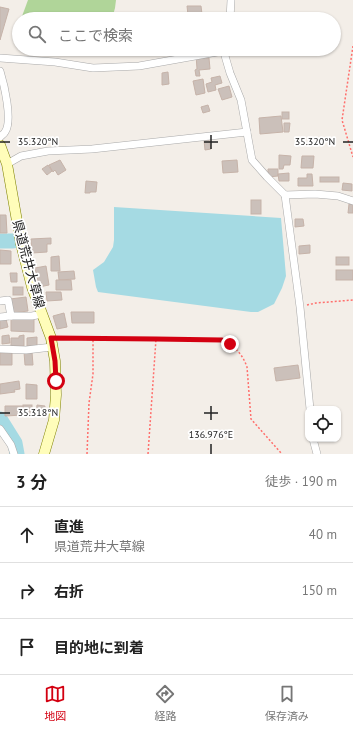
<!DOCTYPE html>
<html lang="ja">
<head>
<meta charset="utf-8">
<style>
  :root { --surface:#fff; --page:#f6f6f6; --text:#222; --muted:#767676; --line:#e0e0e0; --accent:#d30011 }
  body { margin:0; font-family:"PT Sans","Noto Sans JP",sans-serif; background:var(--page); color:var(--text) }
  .controls { position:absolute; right:12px; bottom:12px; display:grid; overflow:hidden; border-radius:8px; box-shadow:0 1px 3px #0004 }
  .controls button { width:36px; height:36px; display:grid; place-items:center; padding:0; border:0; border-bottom:1px solid var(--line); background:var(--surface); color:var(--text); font:20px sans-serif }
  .stop { position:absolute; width:12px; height:12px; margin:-9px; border:3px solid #d30011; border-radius:50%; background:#fff }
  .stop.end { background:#d30011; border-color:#fff; box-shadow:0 1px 4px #0008 }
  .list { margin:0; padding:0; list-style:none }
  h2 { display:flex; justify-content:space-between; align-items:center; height:52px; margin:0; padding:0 16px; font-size:17px }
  h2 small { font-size:13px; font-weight:400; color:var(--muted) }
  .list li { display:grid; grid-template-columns:26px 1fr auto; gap:12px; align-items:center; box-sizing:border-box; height:56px; padding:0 16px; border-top:1px solid var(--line) }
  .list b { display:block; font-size:15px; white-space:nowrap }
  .list p { margin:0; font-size:13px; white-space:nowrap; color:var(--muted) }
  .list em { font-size:13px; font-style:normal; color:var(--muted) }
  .icon { flex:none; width:22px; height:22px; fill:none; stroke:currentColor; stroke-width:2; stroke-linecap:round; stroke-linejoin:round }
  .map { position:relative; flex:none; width:353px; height:454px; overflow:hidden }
  .search { position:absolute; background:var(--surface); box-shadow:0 1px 3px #0004; left:12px; right:12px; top:12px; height:44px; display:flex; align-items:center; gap:10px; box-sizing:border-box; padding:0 14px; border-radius:22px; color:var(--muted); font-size:15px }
  .sheet { height:220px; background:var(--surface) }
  nav { display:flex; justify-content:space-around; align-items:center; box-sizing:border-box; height:56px; border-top:1px solid var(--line); background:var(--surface); font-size:11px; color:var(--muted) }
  nav a { display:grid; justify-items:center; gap:2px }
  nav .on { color:var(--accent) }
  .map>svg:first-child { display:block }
  .forest { fill:#b0d599 }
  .water { fill:#a5dae3 }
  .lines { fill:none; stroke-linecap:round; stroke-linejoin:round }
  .river { stroke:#a5dae3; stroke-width:15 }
  .building { fill:#cbc0ba; stroke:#c6b3a9 }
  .street-casing { stroke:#a9a9a9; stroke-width:8 }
  .secondary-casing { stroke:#7e8100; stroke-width:11 }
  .path { stroke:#ff6f6c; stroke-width:1.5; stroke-dasharray:2 2; stroke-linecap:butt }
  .street { stroke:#fff; stroke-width:7 }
  .secondary { stroke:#fffdba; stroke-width:10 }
  .route { stroke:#d30011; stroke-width:5 }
  .ticks { fill:none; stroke:#222; stroke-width:1.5 }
  .labels { text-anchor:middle; stroke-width:3.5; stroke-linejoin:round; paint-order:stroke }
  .street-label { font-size:13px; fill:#222; stroke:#fff }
  .ticks-label { font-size:10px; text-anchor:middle; fill:#222; stroke:#fff; stroke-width:3.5; stroke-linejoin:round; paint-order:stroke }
</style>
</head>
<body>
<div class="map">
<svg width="353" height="454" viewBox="0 0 353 454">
  <rect width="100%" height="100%" fill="#f3eee8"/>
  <path class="forest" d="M28,0h88l-1,8 -3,11h-91z"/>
  <path class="water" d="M114,207l167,11 5,58 -4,12 -8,16 -16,8h-7l-153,-20 -2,-5 -3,-17 11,-8 9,-15 1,-7z"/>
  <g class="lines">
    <g class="river">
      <path d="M0,241h13"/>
      <path d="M0,419l15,24 2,11"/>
    </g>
  </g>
  <g class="building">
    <path d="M187,6h14l1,8 -14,1z"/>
    <path d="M0,7l9,2 -9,31z"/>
    <path d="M205,54l1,4h3l1,11 -11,1 1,6h-4l-1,-6 2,-1 -1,-14z"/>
    <path d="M168,72l1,12 -7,1v-12z"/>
    <path d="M220,76l2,7 -7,2 1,5 -8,2 -2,-8 6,-2 -1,-4z"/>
    <path d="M203,79l2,14 -9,2 -3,-14z"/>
    <path d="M229,86l3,11 -10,3 -4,-11z"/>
    <path d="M208,105l2,6 -7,2 -2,-6z"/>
    <rect x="282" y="112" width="7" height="7"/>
    <path d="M281,116l2,16 -23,2 -1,-16z"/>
    <path d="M284,123h6l-1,9h-5z"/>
    <path d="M204,140h5l2,9 -6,1z"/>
    <path d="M279,155l12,1 -1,9h-6l-1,4h-4z"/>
    <path d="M302,156h12l-1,12h-12z"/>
    <path d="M60,160l6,10 -8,5 -3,-5 -2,2 -4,-7z"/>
    <path d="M237,160l1,12 -15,1 -1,-12z"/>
    <path d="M48,165l4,6 -5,4 -5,-6z"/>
    <path d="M268,169h10v7l-10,1z"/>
    <path d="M289,173v8h-10l-1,-7z"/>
    <path d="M307,174h5l1,12h-15v-8h9z"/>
    <rect x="320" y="177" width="19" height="5"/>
    <path d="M86,181l11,1 -1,10h-6v1h-5z"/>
    <path d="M343,183l9,1v7l-10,-1z"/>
    <rect x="251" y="200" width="10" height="14"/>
    <path d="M349,204h4v9h-5z"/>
    <path d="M0,215h6l1,18h-7z"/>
    <path d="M295,219h8l1,7 -9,1z"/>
    <path d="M51,238v6h-4v8l-15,1 -1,-14z"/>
    <path d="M310,245v8l-11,1v-8z"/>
    <path d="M0,250l11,1v13h-11z"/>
    <path d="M59,256l1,15h-9v-14z"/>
    <rect x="336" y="257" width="13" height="8"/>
    <path d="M46,266l3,19 -10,2 -4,-19z"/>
    <rect x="336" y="270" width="17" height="10"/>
    <path d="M74,271l1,8 -16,1 -1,-8z"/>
    <path d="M10,273h7v9h-6z"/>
    <path d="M56,280h15l1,10h-16z"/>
    <rect x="13" y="287" width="10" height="8"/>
    <path d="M46,292h15l1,8 -15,1z"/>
    <path d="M26,297l2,14 -16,2 -2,-14z"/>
    <path d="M71,312h23v11h-22z"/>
    <path d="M64,313l3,14 -10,2 -4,-13z"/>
    <path d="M6,319l2,8 -8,2v-9z"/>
    <path d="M11,319h23v13l-23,-1z"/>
    <path d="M9,335l1,8 -8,1v-8z"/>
    <path d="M24,335v11h-13v-8h8v-2z"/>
    <path d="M37,337v9h-10v-8z"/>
    <path d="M12,352v13h-12v-12z"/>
    <path d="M24,352h8l1,13h-8z"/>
    <path d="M298,365l2,13 -24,3 -2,-13z"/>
    <path d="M19,381l1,8 -6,1 1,2 -15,2v-10z"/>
    <path d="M26,384l11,1v14h-11z"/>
    <rect x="23" y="405" width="9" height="9"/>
    <path d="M37,405l8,1 -1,8h-8z"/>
    <path d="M5,406h18v9l-18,1z"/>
  </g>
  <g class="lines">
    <g class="street-casing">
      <g id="street">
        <path d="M230,19l1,-19"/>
        <path d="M223,49l7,24 11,27 11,60 15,17 18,18 15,112 10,102"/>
        <path d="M0,58l55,4 38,6 46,-2 84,-15"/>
        <path d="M0,71c4,13 13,50 5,61 -1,2 -3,3 -5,5"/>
        <path d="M7,164l14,-8 27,-5 44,-2 155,-17"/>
        <path d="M285,195l30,-1 23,2 15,5"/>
        <path d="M0,301l8,-1 3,16"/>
        <path d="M0,317l10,-1h22l10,-2"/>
        <path d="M0,349l26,1 26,-3"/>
        <path d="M0,429l11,16 3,9"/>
        <path d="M313,439l4,15"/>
      </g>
    </g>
    <g class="secondary-casing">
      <path id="secondary" d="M0,145l7,19 14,80 11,43 19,51 4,23 1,34 -2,25 -10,34"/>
    </g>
    <g class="path">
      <path d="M353,46l-11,74 11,37"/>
      <path d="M307,305l9,-2 37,-3"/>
      <path d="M59,338l163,2c12,5 21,15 25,27l4,52 31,35"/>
      <path d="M87,454l2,-51 4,-29v-36"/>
      <path d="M148,454l8,-115"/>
    </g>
    <use href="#street" class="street"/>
    <use href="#secondary" class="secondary"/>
  </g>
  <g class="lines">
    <path class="route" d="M56,381l-1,-20 -4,-23 105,1 66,1 8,4"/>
  </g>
  <path class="ticks" d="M211,135v14M0,142h10M204,142h14M343,142h10M211,406v14M0,413h10M204,413h14M211,444v10"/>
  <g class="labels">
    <g class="street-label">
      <text transform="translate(29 264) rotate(75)" y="5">県道荒井大草線</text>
    </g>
  </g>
  <g class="ticks-label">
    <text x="38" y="145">35.320°N</text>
    <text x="315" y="145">35.320°N</text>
    <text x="38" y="416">35.318°N</text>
    <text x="211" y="438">136.976°E</text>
  </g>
</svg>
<div class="controls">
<button><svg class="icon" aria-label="locate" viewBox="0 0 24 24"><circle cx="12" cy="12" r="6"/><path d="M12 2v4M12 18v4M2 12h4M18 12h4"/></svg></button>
</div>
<div class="stop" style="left:56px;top:381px"></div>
<div class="stop end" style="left:230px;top:344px"></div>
<div class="search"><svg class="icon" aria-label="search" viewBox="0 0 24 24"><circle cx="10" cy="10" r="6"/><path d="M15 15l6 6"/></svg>ここで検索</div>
</div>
<section class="sheet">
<h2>3 分<small>徒歩 · 190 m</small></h2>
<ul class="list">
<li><svg class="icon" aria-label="ahead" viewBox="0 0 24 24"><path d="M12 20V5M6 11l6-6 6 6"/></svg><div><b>直進</b><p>県道荒井大草線</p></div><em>40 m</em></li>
<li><svg class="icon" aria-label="right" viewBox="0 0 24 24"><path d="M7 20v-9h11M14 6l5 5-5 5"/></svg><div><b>右折</b></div><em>150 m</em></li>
<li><svg class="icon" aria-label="arrive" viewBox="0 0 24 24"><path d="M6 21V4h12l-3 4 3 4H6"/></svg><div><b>目的地に到着</b></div></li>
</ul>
</section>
<nav>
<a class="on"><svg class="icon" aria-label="map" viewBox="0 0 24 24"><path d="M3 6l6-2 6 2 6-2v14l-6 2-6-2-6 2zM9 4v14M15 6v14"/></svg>地図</a>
<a><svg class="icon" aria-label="directions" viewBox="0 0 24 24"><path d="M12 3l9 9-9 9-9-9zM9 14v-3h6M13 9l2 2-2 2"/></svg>経路</a>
<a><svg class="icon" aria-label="saved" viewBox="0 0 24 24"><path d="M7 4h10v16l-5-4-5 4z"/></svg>保存済み</a>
</nav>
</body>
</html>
